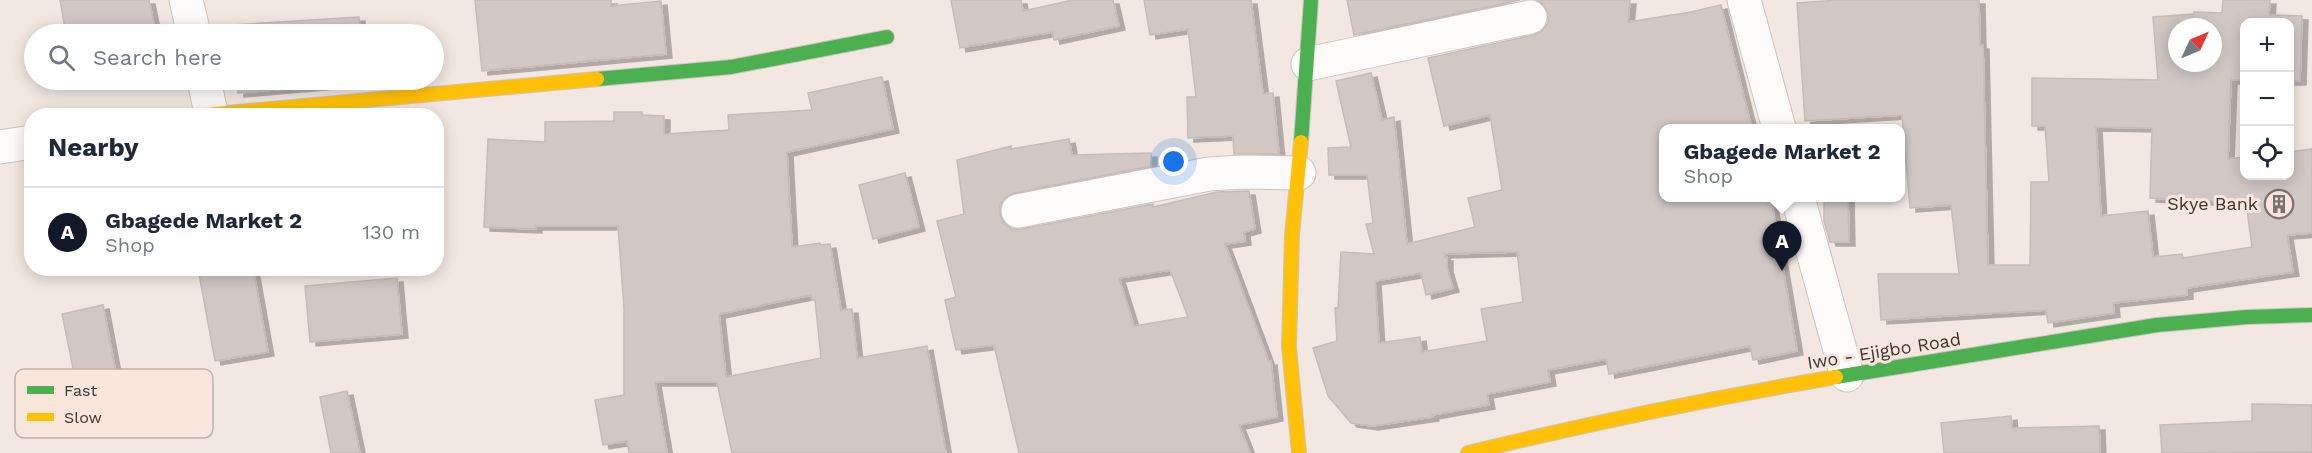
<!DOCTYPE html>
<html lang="en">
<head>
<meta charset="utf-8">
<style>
  :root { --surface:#fff; --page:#f6f6f7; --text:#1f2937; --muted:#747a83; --line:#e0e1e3; --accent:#111827 }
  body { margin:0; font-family:"Work Sans",sans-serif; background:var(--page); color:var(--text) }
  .controls { position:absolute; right:18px; top:18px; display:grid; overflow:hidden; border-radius:12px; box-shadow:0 3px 15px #0003 }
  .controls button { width:54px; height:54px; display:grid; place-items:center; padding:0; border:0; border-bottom:2px solid var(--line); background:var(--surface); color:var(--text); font:30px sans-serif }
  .compass { position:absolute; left:2168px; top:18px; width:54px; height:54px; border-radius:50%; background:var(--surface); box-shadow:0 3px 15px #0003; rotate:46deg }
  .you { position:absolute; left:1174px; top:162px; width:21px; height:21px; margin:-15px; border:4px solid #fff; border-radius:50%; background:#1a73e8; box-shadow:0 0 0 9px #1a73e833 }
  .badge { display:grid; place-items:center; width:39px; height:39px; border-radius:50%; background:var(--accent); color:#fff; font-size:20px; font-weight:700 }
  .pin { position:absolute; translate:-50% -50px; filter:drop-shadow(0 2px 3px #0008) }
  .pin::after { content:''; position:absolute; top:32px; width:21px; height:18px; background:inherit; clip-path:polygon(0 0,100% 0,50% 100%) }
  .popup { position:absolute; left:1659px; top:124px; width:246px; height:78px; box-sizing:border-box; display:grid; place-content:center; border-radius:12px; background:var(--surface); filter:drop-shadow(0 2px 4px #0005); font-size:20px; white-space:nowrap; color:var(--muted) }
  .popup b { font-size:22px; color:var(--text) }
  .popup::after { content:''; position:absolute; left:50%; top:100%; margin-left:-12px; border:12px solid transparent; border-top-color:var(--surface) }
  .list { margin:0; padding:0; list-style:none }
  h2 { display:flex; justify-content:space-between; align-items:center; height:78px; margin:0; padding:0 24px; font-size:26px }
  h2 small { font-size:20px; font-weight:400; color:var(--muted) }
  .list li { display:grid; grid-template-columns:39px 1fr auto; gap:18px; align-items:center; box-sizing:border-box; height:90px; padding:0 24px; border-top:2px solid var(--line) }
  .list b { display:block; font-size:22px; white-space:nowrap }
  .list p { margin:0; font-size:20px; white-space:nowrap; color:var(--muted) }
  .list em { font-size:20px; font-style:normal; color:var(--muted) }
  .icon { flex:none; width:33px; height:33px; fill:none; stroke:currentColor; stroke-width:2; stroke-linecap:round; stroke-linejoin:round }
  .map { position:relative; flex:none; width:2312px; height:453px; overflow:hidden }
  .search { position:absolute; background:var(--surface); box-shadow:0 3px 15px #0003; left:24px; top:24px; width:420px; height:66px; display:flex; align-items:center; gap:15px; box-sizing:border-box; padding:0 21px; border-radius:33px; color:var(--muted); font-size:22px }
  .panel { position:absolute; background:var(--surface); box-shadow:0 3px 15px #0003; left:24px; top:108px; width:420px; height:168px; border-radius:24px }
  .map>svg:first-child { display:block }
  .building { fill:#d1c8c4; stroke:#c5bcb8; stroke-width:1.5; fill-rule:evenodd; filter:url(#shadow) }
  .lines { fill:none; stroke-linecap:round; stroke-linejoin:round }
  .street-casing { stroke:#ccc4bf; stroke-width:35 }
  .fast-casing { stroke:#ccc4bf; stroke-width:16 }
  .slow-casing { stroke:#ccc4bf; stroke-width:16 }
  .street { stroke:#fdfbfa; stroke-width:33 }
  .fast { stroke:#4caf50; stroke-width:14 }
  .slow { stroke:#ffc107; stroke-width:14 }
  .labels { text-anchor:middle; stroke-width:6; stroke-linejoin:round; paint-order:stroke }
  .poi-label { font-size:18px; fill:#3d3532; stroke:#f8e5db; text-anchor:end }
  .street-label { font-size:18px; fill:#3d3532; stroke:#f8e5db }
  .key { fill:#f8e5db; stroke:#c0b0a8; stroke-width:1.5 }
  .key-label { font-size:16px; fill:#3d3532 }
</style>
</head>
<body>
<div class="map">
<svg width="2312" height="453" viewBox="0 0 2312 453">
  <defs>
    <filter id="shadow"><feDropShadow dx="6" dy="4" stdDeviation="0" flood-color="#0004"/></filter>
  </defs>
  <rect width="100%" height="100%" fill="#f2e7e1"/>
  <g class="building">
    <path d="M60,0h89l7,34h-90z"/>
    <path d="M475,0h136v6l50,-5 5,53 -184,17z"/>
    <path d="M951,0h70l2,11 50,-11h40l6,26 -65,14 -2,-8 -92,16z"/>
    <path d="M1144,0h107l12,94 10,-1 6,61h-45l-1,-18 -45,2 -1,-41h9l-8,-68 -38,6z"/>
    <path d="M1347,0h173l-166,35z"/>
    <path d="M1537,0h93l-2,22 63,-10 30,-7 31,124h-88v69h107l26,153 -44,9 -3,-14 -141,28 -3,-15 -58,11 2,12 -63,12 2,11 -57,10 1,2 -61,9 -21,-3 -23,-27 -15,-48 24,-7 -2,-33h3l3,-56 33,2 -8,-30 7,-1 -6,-48h-38l-1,-27 23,-1 -15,-66 35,-8 11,47 12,-3 13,127 68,-17 -7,-29 34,-8 -12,-75 -46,11 -16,-68 106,-23 8,-4 6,-8v-9l-4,-9zM1517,252l6,50 -42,7 6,32 -65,11 -2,-15 -41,6 -4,-62 46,-8 5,22 27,-7 -6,-20v-11h-2l-1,-3z"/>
    <path d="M1839,0h140l1,45h3l5,220h42l1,-83h18l-4,-56h-13v-48l126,2 -5,-63 41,-3v-2l28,1 1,-13h47l-1,15 33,1 -2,65h-11v-59h-45v58h-13l-3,79 16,-2v19h45v-24l23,-3v84l-25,2 6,37 -106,16v7l-74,8 1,10 -66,10 -2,-13 -165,10 -3,-46h81l-8,-69 -41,3 -8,-93 -97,6 -8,-118zM2177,27h36v36h-36zM2096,127l56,1 -2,70 96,5 6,44 -69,11 -1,-4 -29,3 -5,-46 -47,5z"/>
    <path d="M359,17l1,17h-126l-1,-9z"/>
    <path d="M882,77l11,52 -106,23 5,95 28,-4 1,2 9,-1 11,66 11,-1 5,49 70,-12 19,107h-214l-15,-71h-62l12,71h-38l-2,-12 -24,4 -8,-45 29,-5v-87l-6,-82h-82v3l-52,-2 4,-88 57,3v-20l69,-1v-9h28v3l22,1v18l65,-4 -1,-15 84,-5 -4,-17zM811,295l1,5h3l6,58 -95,19 -7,-63z"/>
    <path d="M237,80h126v2l-125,11z"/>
    <path d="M1069,139l3,16 79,-2v13l-137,27 -9,4 -5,8v10l4,9 8,5h10l131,-25v3l64,-15 32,-1 6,38 -11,3 1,9 -20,3 44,118 2,-1 6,56 -38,8 11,28h-231l-25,-108 -38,5 -11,-50 11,-3 -19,-76 27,-7 -7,-54 54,-14v3zM1170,270l18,47 -54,9 -15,-48z"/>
    <path d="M905,173l14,54 -46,12 -14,-54z"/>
    <path d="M1824,198h24l1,44h-19l-6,-21z"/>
    <path d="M230,268h23l15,84 -53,9 -16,-87z"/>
    <path d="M397,278l5,56 -92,8 -5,-56z"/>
    <path d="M103,305l19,100 -40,7 -20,-98z"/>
    <path d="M347,391l13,62h-29l-11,-56z"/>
    <path d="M2252,404l60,1v47l-150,1 -2,-28 92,-4z"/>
    <path d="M2011,416l1,12 87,-2 1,27h-156l-3,-30z"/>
  </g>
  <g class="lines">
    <g class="street-casing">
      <g id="street">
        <path d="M186,0l8,34"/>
        <path d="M1744,0l35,128"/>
        <path d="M1308,64l222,-47"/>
        <path d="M204,80l7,33"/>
        <path d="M0,147l32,-5"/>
        <path d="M1798,198l49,177"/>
        <path d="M1018,211l191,-37 33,-2 57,1"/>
      </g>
    </g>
    <g class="fast-casing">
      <g id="fast">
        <path d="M597,79l134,-12 156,-30"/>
        <path d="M1301,142l10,-142"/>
        <path d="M1836,377l321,-52 90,-8 65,-2"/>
      </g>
    </g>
    <g class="slow-casing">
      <g id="slow">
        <path d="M195,116l402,-37"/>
        <path d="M1299,453l-10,-106 3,-112 9,-93"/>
        <path d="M1468,453c122,-30 244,-55 368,-76"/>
      </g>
    </g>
    <use href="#street" class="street"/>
    <use href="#fast" class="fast"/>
    <use href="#slow" class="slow"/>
  </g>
  <defs>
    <g id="building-ring" transform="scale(1.5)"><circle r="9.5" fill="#f8e5db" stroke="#7c736f" stroke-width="1.5"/><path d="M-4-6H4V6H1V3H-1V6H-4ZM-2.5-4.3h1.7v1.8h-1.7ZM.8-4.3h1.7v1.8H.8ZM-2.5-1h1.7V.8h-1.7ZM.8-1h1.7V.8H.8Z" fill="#7c736f"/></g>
  </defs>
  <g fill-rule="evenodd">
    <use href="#building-ring" x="2279" y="204"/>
  </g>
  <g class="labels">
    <g class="poi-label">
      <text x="2258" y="210">Skye Bank</text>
    </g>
    <g class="street-label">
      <text transform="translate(1884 351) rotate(-9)" y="6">Iwo - Ejigbo Road</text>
    </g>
  </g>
  <rect x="15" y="369" width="198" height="69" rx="9" class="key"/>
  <rect x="27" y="386" width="27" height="8" fill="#4caf50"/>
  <rect x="27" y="413" width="27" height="8" fill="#ffc107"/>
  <g class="key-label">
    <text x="64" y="396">Fast</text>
    <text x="64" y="423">Slow</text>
  </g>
</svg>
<div class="controls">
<button>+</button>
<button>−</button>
<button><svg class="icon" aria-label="locate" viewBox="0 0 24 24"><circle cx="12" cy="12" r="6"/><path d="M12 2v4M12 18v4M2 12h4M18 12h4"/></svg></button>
</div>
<svg class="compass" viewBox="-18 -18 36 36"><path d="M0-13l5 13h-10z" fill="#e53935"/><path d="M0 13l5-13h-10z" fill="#747a83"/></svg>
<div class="you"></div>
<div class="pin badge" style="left:1782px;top:271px">A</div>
<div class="popup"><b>Gbagede Market 2</b>Shop</div>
<div class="search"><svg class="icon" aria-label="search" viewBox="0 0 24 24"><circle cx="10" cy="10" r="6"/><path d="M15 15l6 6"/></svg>Search here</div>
<section class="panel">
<h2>Nearby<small></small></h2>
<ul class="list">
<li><span class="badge">A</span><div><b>Gbagede Market 2</b><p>Shop</p></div><em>130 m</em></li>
</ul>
</section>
</div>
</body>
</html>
